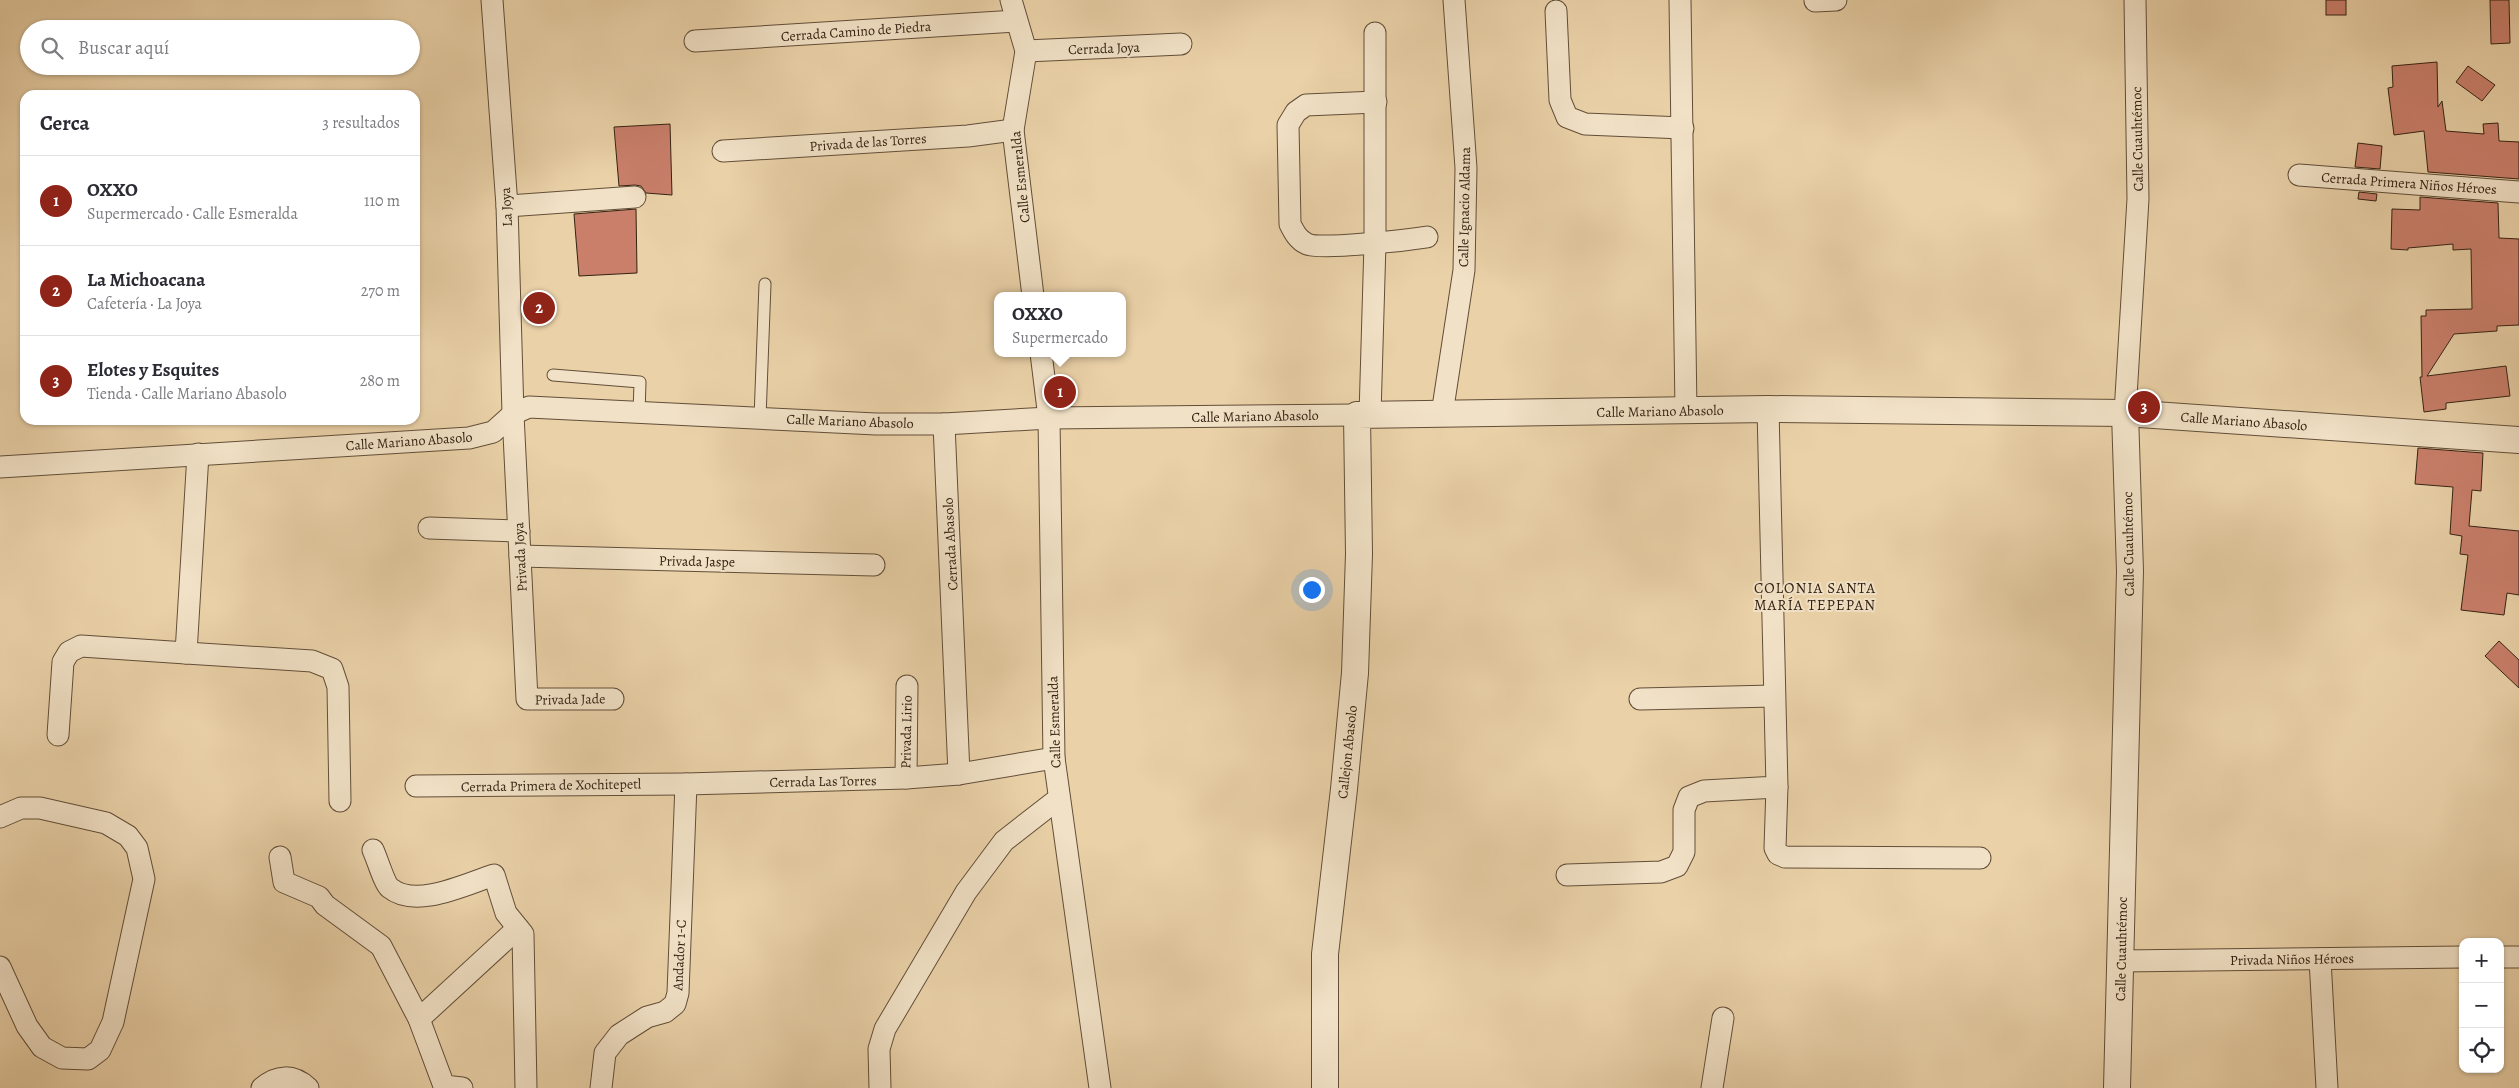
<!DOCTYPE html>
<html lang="es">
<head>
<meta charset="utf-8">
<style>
  :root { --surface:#fff; --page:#f7f7f7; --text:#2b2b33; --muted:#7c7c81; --line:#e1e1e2; --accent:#8f2418 }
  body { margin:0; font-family:Alegreya,serif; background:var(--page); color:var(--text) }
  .controls { position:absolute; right:15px; bottom:15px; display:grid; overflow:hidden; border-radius:10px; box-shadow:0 1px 4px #0004 }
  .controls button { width:45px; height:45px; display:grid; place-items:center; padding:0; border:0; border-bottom:1px solid var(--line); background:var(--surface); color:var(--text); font:25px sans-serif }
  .you { position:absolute; left:1311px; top:589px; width:18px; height:18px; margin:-12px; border:4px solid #fff; border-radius:50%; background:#1a73e8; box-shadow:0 0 0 8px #1a73e833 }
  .badge { display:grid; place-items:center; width:32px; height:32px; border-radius:50%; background:var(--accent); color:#fff; font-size:16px; font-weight:700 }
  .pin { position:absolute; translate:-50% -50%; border:2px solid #fff; box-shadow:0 1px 5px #0006 }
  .popup { position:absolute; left:994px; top:292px; width:132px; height:65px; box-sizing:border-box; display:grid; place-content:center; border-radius:10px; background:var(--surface); filter:drop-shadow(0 1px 4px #0005); font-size:16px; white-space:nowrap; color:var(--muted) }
  .popup b { font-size:19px; color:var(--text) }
  .popup::after { content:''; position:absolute; left:50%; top:100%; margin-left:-10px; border:10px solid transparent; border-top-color:var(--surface) }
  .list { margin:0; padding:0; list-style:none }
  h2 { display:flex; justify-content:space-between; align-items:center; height:65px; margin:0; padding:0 20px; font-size:21px }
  h2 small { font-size:16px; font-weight:400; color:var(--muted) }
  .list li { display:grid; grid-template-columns:32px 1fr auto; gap:15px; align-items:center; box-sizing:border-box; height:90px; padding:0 20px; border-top:1px solid var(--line) }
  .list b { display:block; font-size:19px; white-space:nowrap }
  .list p { margin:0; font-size:16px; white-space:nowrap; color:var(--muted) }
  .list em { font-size:16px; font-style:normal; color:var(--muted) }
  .icon { flex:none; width:28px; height:28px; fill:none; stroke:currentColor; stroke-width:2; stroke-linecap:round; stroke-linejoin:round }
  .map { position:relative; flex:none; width:2519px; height:1088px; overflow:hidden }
  .search { position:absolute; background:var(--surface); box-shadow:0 1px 4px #0004; left:20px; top:20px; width:400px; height:55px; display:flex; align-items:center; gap:12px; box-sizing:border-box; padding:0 18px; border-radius:28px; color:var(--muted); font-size:19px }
  .panel { position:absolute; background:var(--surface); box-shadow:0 1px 4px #0004; left:20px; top:90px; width:400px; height:335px; border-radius:15px }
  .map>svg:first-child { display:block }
  .building { fill:#ca7f6b; stroke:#342212 }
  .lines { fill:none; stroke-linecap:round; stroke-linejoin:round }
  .service-casing { stroke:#624e38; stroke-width:13 }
  .minor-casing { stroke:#624e38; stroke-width:23 }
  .tertiary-casing { stroke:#624e38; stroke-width:28 }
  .service { stroke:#f1e1c6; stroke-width:11 }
  .minor { stroke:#f1e1c6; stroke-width:21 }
  .tertiary { stroke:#f1e1c6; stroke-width:26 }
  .labels { text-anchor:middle; stroke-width:4; stroke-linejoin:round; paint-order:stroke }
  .street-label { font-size:14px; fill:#342212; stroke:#f1e1c6 }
  .neighbourhood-label { font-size:15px; letter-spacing:1px; fill:#342212; stroke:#f1e1c6 }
</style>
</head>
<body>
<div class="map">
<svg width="2519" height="1088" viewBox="0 0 2519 1088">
  <rect width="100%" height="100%" fill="#ead1a8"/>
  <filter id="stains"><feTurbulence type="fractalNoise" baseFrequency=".004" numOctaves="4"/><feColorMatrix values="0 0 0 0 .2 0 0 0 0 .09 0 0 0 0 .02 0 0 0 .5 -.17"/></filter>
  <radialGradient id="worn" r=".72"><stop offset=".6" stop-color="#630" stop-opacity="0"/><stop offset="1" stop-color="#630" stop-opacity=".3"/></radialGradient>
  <g class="building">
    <rect x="2326" y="0" width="20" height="15"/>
    <path d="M2490,0h19l1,43 -19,1z"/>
    <path d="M2437,62l1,45 4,-6 4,30 38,3 -1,-10 15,-1 1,18 20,1v37l-91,-7 -4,-41 -30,4 -6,-47 5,-1 -1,-21z"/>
    <path d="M2468,66l27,19 -13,16 -26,-19z"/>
    <path d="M670,124l2,71 -26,-2 -5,-7 -6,-1 -16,1 -5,-59z"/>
    <path d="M2358,143l24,3 -2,23 -25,-2z"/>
    <path d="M2359,192l18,2 -1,7 -18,-2z"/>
    <path d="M2420,197l78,6 1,35 20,1v86l-22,1v5l-43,3 -27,42 79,-10 4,30 -64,7v6l-22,3 -4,-35h2l-1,-61h5v-6l46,-1 -1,-60 -18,1v-6l-45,4v2l-17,-1 1,-40 28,1z"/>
    <path d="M636,209l1,64 -58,3 -5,-62z"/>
    <path d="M2418,448l65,5 -2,38 -9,-1 -3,36 50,5v64l-12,-2 -3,22 -43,-5 7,-55 -8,-1 2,-18 -12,-2 3,-47 -38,-3z"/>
    <path d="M2499,641l20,19v28l-34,-32z"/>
  </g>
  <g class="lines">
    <g class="service-casing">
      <g id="service">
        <path d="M553,375l87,7 -1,31"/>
        <path d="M760,418l5,-134"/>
      </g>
    </g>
    <g class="minor-casing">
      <g id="minor">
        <path d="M492,0l15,206 6,208 14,285h86"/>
        <path d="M1011,0l15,51 -13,79 20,166"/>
        <path d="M1680,0l6,411"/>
        <path d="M1815,1l21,-1"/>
        <path d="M1556,11l4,89 7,17 18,7 98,4"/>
        <path d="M695,41l321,-20"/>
        <path d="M1026,51l155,-7"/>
        <path d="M1376,102l-70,3 -10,7 -8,13 2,99c4,8 8,16 17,20 13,6 101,-4 120,-7"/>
        <path d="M723,151l245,-15 45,-6"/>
        <path d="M2299,175l220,17"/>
        <path d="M507,206l128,-9"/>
        <path d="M1041,353l8,65 5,340 46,330"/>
        <path d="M2125,413l13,-214 -3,-199"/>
        <path d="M1442,414l22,-144 2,-102 -12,-168"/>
        <path d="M1370,415l5,-172v-210"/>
        <path d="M944,424l15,350"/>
        <path d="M0,467l469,-29 24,-6 20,-18 16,-7 347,17h68l105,-6 308,-3"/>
        <path d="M429,528l90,3"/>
        <path d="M520,556l354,9"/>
        <path d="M186,653l126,8 20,8 6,18 2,114"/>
        <path d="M1640,699l134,-3"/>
        <path d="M58,735l5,-73 6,-10 12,-6 105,7 12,-199"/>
        <path d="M906,778l1,-92"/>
        <path d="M416,786l270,-2 220,-6 53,-4 95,-16"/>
        <path d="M1777,787l-2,61 3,6 7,3 195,1"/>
        <path d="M0,817l21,-9h19l66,15 22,13 9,12 7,31 -31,143 -13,28 -12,9 -26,-1 -20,-11 -15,-21 -27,-59"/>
        <path d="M373,850c4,8 11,33 17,38 26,21 76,-4 104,-13l12,38 17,21 3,154"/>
        <path d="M280,857l4,25 35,15 6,8 56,41 38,73 25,67 18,2"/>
        <path d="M1567,875l94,-3 16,-6 7,-14v-42l5,-13 15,-6 73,-4 -9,-378"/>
        <path d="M2500,957h19"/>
        <path d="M2320,959l7,129"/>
        <path d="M2121,961l342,-4"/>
        <path d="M419,1019l99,-91"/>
        <path d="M262,1088c15,-13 31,-14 46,0"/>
        <path d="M601,1088l4,-35 14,-18 28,-18 18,-5 10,-8 3,-11 8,-209"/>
        <path d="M880,1088l-1,-39 6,-20 81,-137 38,-51 54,-42"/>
        <path d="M1712,1088l11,-70"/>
      </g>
    </g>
    <g class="tertiary-casing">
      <g id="tertiary">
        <path d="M1325,1088v-134l19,-165 11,-116 4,-119 -2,-139 411,-6 357,4 394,27"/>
        <path d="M2117,1088l13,-517 -5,-158"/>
      </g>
    </g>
    <use href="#service" class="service"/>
    <use href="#minor" class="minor"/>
    <use href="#tertiary" class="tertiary"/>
  </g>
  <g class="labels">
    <g class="street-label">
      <text transform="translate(856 31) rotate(-4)" y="5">Cerrada Camino de Piedra</text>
      <text transform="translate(1104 48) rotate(-2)" y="5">Cerrada Joya</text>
      <text transform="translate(2137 139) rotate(-91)" y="5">Calle Cuauhtémoc</text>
      <text transform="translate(868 142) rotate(-4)" y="5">Privada de las Torres</text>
      <text transform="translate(1020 177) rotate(-96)" y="5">Calle Esmeralda</text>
      <text transform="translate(2409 183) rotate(4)" y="5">Cerrada Primera Niños Héroes</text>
      <text transform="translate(506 207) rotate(-93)" y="5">La Joya</text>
      <text transform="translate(1464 207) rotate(-89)" y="5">Calle Ignacio Aldama</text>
      <text transform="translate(1660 411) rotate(-1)" y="5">Calle Mariano Abasolo</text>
      <text transform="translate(1255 416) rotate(-1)" y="5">Calle Mariano Abasolo</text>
      <text transform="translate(850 421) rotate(2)" y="5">Calle Mariano Abasolo</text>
      <text transform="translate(2244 421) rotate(4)" y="5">Calle Mariano Abasolo</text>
      <text transform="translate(409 441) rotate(-4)" y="5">Calle Mariano Abasolo</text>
      <text transform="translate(950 544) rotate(-93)" y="5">Cerrada Abasolo</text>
      <text transform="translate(2128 544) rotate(-91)" y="5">Calle Cuauhtémoc</text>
      <text transform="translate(520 557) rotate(-93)" y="5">Privada Joya</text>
      <text transform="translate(697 561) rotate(1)" y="5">Privada Jaspe</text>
      <text transform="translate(570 699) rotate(-1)" y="5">Privada Jade</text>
      <text transform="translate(1054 722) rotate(-92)" y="5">Calle Esmeralda</text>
      <text transform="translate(906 732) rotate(-89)" y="5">Privada Lirio</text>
      <text transform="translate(1347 752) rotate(-84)" y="5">Callejon Abasolo</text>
      <text transform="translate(823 781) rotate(-1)" y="5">Cerrada Las Torres</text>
      <text transform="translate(551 785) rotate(-1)" y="5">Cerrada Primera de Xochitepetl</text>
      <text transform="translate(2121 949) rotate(-89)" y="5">Calle Cuauhtémoc</text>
      <text transform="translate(679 955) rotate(-87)" y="5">Andador 1-C</text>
      <text transform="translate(2292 959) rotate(-1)" y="5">Privada Niños Héroes</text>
    </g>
    <g class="neighbourhood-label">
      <text x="1815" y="593">COLONIA SANTA<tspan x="1815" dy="17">MARÍA TEPEPAN</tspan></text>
    </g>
  </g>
  <rect width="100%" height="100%" filter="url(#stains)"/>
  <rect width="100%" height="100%" fill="url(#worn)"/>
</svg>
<div class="controls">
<button>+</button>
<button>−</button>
<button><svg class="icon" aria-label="locate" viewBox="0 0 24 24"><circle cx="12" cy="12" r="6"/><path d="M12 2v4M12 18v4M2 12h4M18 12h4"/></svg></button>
</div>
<div class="you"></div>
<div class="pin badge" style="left:1060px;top:392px">1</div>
<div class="popup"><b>OXXO</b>Supermercado</div>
<div class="pin badge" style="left:539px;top:308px">2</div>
<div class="pin badge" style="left:2144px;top:407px">3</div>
<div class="search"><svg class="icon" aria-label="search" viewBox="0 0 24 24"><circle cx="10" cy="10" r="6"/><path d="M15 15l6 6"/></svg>Buscar aquí</div>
<section class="panel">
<h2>Cerca<small>3 resultados</small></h2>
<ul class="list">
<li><span class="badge">1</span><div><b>OXXO</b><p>Supermercado · Calle Esmeralda</p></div><em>110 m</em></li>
<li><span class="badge">2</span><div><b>La Michoacana</b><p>Cafetería · La Joya</p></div><em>270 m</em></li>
<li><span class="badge">3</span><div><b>Elotes y Esquites</b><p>Tienda · Calle Mariano Abasolo</p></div><em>280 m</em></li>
</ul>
</section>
</div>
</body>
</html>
